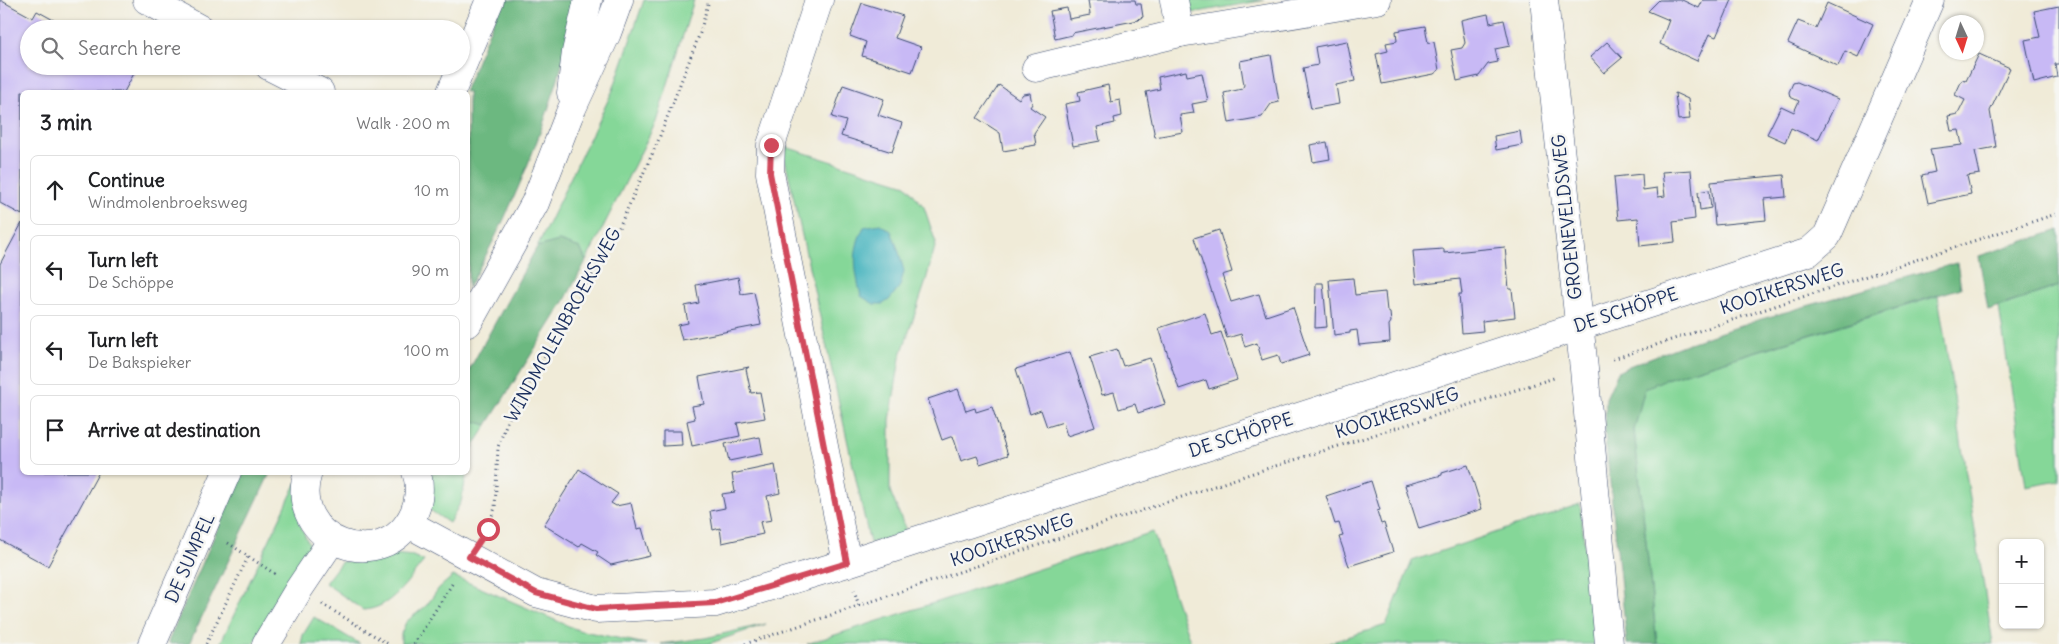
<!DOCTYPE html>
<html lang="en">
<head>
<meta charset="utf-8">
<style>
  :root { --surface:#fff; --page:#f2f2f2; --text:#202124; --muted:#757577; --line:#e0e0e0 }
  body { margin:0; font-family:Delius,sans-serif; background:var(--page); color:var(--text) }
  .controls { position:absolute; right:15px; bottom:15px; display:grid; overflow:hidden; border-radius:8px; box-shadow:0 1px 4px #0004 }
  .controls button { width:45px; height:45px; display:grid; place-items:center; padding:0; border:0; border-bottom:1px solid var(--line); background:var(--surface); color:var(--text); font:25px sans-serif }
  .compass { position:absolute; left:1939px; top:15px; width:45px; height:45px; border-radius:50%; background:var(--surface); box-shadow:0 1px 4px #0004; rotate:176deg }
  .stop { position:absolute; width:15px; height:15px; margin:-11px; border:4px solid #d1495b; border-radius:50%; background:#fff }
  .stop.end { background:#d1495b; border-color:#fff; box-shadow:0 1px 5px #0008 }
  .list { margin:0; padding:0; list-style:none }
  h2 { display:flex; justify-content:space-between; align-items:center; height:65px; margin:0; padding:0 20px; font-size:21px }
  h2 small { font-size:16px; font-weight:400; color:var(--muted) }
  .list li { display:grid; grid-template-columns:32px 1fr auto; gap:15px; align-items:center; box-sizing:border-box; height:70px; margin:0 10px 10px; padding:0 10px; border:1px solid var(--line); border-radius:8px }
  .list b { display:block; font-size:19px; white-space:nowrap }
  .list p { margin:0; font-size:16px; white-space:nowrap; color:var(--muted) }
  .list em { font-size:16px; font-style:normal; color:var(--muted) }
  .icon { flex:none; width:28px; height:28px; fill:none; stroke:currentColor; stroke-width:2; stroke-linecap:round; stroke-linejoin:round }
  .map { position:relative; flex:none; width:2059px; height:644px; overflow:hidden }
  .search { position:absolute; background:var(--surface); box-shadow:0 1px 4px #0004; left:20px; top:20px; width:450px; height:55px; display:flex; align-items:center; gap:12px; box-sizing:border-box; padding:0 18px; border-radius:28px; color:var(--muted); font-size:19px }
  .panel { position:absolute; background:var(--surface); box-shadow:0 1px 4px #0004; left:20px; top:90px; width:450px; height:385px; border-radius:8px }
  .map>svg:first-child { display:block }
  .green { fill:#85d798; stroke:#50837b }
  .forest { fill:#6cb880; stroke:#44746f }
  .water { fill:#43b2bd; stroke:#2f708e }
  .building { fill:#c8b9f5 }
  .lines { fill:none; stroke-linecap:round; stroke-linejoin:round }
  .street-casing { stroke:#3b4b70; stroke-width:29 }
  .secondary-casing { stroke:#3b4b70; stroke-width:29 }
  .path { stroke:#3b4b70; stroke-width:3; stroke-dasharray:1 4; stroke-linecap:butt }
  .street { stroke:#fff; stroke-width:28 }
  .secondary { stroke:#fff; stroke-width:28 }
  .route { stroke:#d1495b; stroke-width:6 }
  .labels { text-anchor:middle; stroke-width:5; stroke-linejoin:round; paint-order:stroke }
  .street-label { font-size:18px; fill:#1b2f5e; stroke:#f6f6f2 }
</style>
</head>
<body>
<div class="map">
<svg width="2059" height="644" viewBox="0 0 2059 644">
  <rect width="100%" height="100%" fill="#f6f6f2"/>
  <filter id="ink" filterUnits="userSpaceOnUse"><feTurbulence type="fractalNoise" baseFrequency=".02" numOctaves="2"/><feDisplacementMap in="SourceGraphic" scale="10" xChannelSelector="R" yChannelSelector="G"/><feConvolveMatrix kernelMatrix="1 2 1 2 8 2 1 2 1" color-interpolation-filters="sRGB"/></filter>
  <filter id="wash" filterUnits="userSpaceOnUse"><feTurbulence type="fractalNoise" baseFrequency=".0096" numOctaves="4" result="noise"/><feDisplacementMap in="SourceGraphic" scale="20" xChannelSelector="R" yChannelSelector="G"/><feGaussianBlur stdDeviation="1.12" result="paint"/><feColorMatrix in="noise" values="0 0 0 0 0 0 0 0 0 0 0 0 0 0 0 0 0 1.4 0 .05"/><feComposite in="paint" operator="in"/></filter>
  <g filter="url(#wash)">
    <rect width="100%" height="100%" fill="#f0ebd8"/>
    <g class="green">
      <path d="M644,0h50l-38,122 -70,139 -6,-13 -21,-7 -22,6 76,-157z"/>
      <path d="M1190,0h75l-73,13z"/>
      <path d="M786,147l120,38 18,22 12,36 -11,41 -25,74 -10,62v71l17,42 -37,10 -86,-389z"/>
      <path d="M2059,286v194l-33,6 -27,-179z"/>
      <path d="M1938,296l55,348h-336l-23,-214 11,-42 21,-9z"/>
      <path d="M468,415l6,6 13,4 -15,24 -4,22z"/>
      <path d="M427,473h40l-6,29 -12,21 -22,-15z"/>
      <path d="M297,482c1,28 0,44 16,68l-60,94h-33z"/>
      <path d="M1580,504l15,140h-270l61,-19 26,-64z"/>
      <path d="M1153,532l38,112h-384z"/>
      <path d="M394,554l19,2 11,5c-16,19 -33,48 -61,49l-38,-27 16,-21 38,-2z"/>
      <path d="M453,576l125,54 68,14 -245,-1v-9l5,-12 21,-17 12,-17z"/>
      <path d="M314,617l46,27h-59l2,-9z"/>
      <path d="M766,624l-58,20h-47l44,-6z"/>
    </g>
    <g class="forest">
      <path d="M502,0h76c-21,100 -59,199 -110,288v-196h-4z"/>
      <path d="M2059,230v56l-71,24 -9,-54z"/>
      <path d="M559,241l21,7 6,13 -22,41 -77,123 -13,-4 -6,-6v-43l69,-125z"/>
      <path d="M1957,263l4,25 -295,91 -21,9 -11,42 23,214h-30l-22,-209 1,-37 12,-26 11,-6 57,-22 65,-22z"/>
      <path d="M242,473h28l-81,171h-18l-3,-2z"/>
    </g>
    <path class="water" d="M880,224l11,7 7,18 6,22 -4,15 -11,14 -6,4h-9l-13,-8c-6,-25 -10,-45 3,-69z"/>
    <g id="blocks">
      <g class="building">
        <path d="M0,0l33,18 4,-7 33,18h-41v37h109l-14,26h-102v123l-22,-12z"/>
        <path d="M1088,0h47l1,4h5l2,13 -5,2 1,1 -67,13v2l-17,4 -5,-28 17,-3 2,11 21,-4z"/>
        <path d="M1659,0h23l17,8 4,-8h29l-16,37 -7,-3 -12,27 -37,-17 9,-24 -21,-9z"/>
        <path d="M862,3l41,13 -8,22 26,9 -9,25 -50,-16 4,-14 -16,-6z"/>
        <path d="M1827,3l46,21 -15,33 -13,-6 -7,15 -50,-23 10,-22 18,7z"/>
        <path d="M2059,6v58h-4l2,13 -23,6 -9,-43 15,-3 -6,-26z"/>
        <path d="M1488,14l2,9 14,-3 6,26 -15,3 3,13 -10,2 -9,12 -22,5 -6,-31 11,-2 3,-5 -4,-23z"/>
        <path d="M1425,26l3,17 6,-1 5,28 -5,4 -52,10 -6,-30 12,-3 -2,-8 11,-2 -1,-10z"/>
        <path d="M1347,41l8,40 -19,4 3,19 -28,5 -8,-41 15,-3 -3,-18z"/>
        <path d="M1607,42l15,16 -18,15 -14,-16z"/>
        <path d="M1979,54l31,14 -20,43 6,36 -21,4 5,23 -13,2 4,18 -43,9 -6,-28 13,-3 -5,-23 32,-4 -3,-15 -8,1 -3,-15 10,-2 7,-14 -10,-5 7,-15 4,1z"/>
        <path d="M1271,55l8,47 -8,2 -9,13 -33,6 -5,-30 18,-4 2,-4 -4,-24z"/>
        <path d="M1186,71l1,5 15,-3 6,28 -16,3 2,9 -14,2 3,17 -28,5 -9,-45 14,-3 -2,-12z"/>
        <path d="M1797,82l41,17 -20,41 -27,-12 -6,14 -18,-8 14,-28 13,6 5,-11 -9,-4 -1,-5 4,-9z"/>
        <path d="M843,85l41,14 -6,16 24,8 -10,29 -51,-16 5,-15 -14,-4z"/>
        <path d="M999,85l20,14 4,-5 7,-1 2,11 -2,3 15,10 -11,16 2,12 -12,2 -1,2 -2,-1 -18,3 -3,-18 -23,-15z"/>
        <path d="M1108,85l3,17 9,-2 2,16 -8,2 1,5 -18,4 3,14 -27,5 -8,-42 15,-3 -2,-9z"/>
        <path d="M1675,93l13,6 2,20 -12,1z"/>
        <path d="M1520,131l2,14 -26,5 -2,-14z"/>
        <path d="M1327,142l3,17 -17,3 -3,-17z"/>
        <path d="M1691,170l4,49 -22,3 2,20 -35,4 -2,-28 -20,2 -4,-43 28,-3 1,16 14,-2 1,9 7,-1 -3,-24z"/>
        <path d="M1784,175l2,22 -22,2 2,21 -51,5 -4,-43z"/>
        <path d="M1709,190l2,18 -11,2 -2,-18z"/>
        <path d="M22,223v249h77l-51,94 -48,-26v-276z"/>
        <path d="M1219,230l13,42 -10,3 9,27 28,-8 7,22 27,-9 16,48 -28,9 -3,-9 -16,5 -5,-17 -12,4 -4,-13 -14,4 -33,-100z"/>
        <path d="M1505,247l4,42h3l3,28 -33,4 1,10 -21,2 -3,-39h3l-2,-15 -44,5 -3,-33 31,-2v4z"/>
        <path d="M738,277l3,17 13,-2 7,33 -79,15 -4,-15 10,-2 -3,-17 14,-3 -3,-18z"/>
        <path d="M1353,278l2,17 30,-3 2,19 3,2 1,9 -2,3 1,17 -31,3 -2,-15 -7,1v2l-16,2 -5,-55z"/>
        <path d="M1316,283h7l4,44 -12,1z"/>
        <path d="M1205,313l7,22 9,-3 16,48 -28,9 -3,-9 -27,9 -20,-61z"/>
        <path d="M1117,349l6,17 27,-8 15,46 -27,9 -3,-9 -16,5 -5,-17 -12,3 -12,-38z"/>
        <path d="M1070,352l25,75 -28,9 -4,-14 -16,5 -6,-17 -11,4 -14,-45z"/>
        <path d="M749,367l-3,2 5,24 9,-1 5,26 -28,5 3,13 -48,10 -5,-25 8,-2 -3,-13 12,-2 -5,-27z"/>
        <path d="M958,389l8,22 9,-3 1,4 16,-5 16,48 -28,9 -3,-8 -16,5 -8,-25 -11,4 -14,-41z"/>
        <path d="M663,431h18l1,14 -19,1z"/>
        <path d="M760,437l3,17 -34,7 -4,-17z"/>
        <path d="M775,465l5,28 -13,3 5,24 -12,2 3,12 -41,9 -2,-15 -7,2 -3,-19 15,-3 -3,-14 13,-2 -3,-18z"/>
        <path d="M1468,465l14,44 -63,20 -14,-44 37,-10v-2z"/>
        <path d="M579,469l39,25 -7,9 5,3 15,-3 6,26 5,-1 8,28 -39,9 -15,-10 2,-3 -16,-9 -3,4 -35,-22z"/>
        <path d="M1371,481l9,29 -3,1 4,13 3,-1 9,29 -44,14 -10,-29 4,-1 -4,-13 -4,1 -9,-28z"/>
      </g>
    </g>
  </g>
  <g filter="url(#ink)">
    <use href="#blocks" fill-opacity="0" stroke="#3b4b70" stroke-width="1"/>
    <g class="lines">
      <g class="street-casing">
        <g id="street">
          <path d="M147,0l53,29"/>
          <path d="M819,0l-48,145 -1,28 77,390"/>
          <path d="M1174,0l6,33"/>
          <path d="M1544,0l40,369 25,275"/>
          <path d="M269,66l51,26"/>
          <path d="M1036,68l144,-35 197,-33"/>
          <path d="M451,92l39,-92"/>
          <path d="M409,524l127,69 60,16 119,-6 132,-40 962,-311 18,-16 103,-236"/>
          <path d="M152,644l75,-172"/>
        </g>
      </g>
      <g class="secondary-casing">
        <g id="secondary">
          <path d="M571,93l5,-41 12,-52"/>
          <path d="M468,323l67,-120 34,-88 38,-82 12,-33"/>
          <path d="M308,472c-23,69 76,107 106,41 5,-11 7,-29 2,-41"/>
          <path d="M266,644l33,-55 33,-49"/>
        </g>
      </g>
      <g class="path">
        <path d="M1613,359l446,-146"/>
        <path d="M485,534l10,-26 3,-61 9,-25 109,-188 42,-93 42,-108 9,-33"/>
        <path d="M228,543l47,31"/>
        <path d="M854,590l5,16"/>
        <path d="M322,604l66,40"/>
        <path d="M206,644l42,-87"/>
        <path d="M414,644l40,-63"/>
        <path d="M745,644l505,-170 307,-97"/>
      </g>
      <use href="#street" class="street"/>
      <use href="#secondary" class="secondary"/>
    </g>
  </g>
  <g class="lines" filter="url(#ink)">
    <path class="route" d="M488,529l-19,28 67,36 60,16 119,-6 132,-40 -77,-390 1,-28"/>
  </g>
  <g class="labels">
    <g class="street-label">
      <text transform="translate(1567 217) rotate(-96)" y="6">GROENEVELDSWEG</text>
      <text transform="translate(1782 289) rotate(-18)" y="6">KOOIKERSWEG</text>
      <text transform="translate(1626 310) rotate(-18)" y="6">DE SCHÖPPE</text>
      <text transform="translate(563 325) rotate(-61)" y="6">WINDMOLENBROEKSWEG</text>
      <text transform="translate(1397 413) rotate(-18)" y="6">KOOIKERSWEG</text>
      <text transform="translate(1241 435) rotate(-18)" y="6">DE SCHÖPPE</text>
      <text transform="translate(1012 540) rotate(-19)" y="6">KOOIKERSWEG</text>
      <text transform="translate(190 558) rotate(-66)" y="6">DE SUMPEL</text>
    </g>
  </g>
</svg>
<div class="controls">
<button>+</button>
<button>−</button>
</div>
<svg class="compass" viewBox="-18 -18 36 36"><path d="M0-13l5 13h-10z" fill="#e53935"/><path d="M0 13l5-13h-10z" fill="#757577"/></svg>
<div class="stop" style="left:488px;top:529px"></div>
<div class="stop end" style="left:771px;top:145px"></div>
<div class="search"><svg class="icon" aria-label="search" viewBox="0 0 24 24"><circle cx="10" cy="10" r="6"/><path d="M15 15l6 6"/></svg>Search here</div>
<section class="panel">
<h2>3 min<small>Walk · 200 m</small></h2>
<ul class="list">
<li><svg class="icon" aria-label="ahead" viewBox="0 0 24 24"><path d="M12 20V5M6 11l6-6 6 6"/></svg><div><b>Continue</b><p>Windmolenbroeksweg</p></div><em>10 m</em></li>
<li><svg class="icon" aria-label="left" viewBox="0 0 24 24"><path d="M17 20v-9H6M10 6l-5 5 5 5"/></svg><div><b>Turn left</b><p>De Schöppe</p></div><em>90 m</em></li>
<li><svg class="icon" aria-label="left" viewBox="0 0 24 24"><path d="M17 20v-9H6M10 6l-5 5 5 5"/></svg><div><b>Turn left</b><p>De Bakspieker</p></div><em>100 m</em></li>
<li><svg class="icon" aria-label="arrive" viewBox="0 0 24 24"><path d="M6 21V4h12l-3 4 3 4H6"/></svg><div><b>Arrive at destination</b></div></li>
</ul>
</section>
</div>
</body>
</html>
